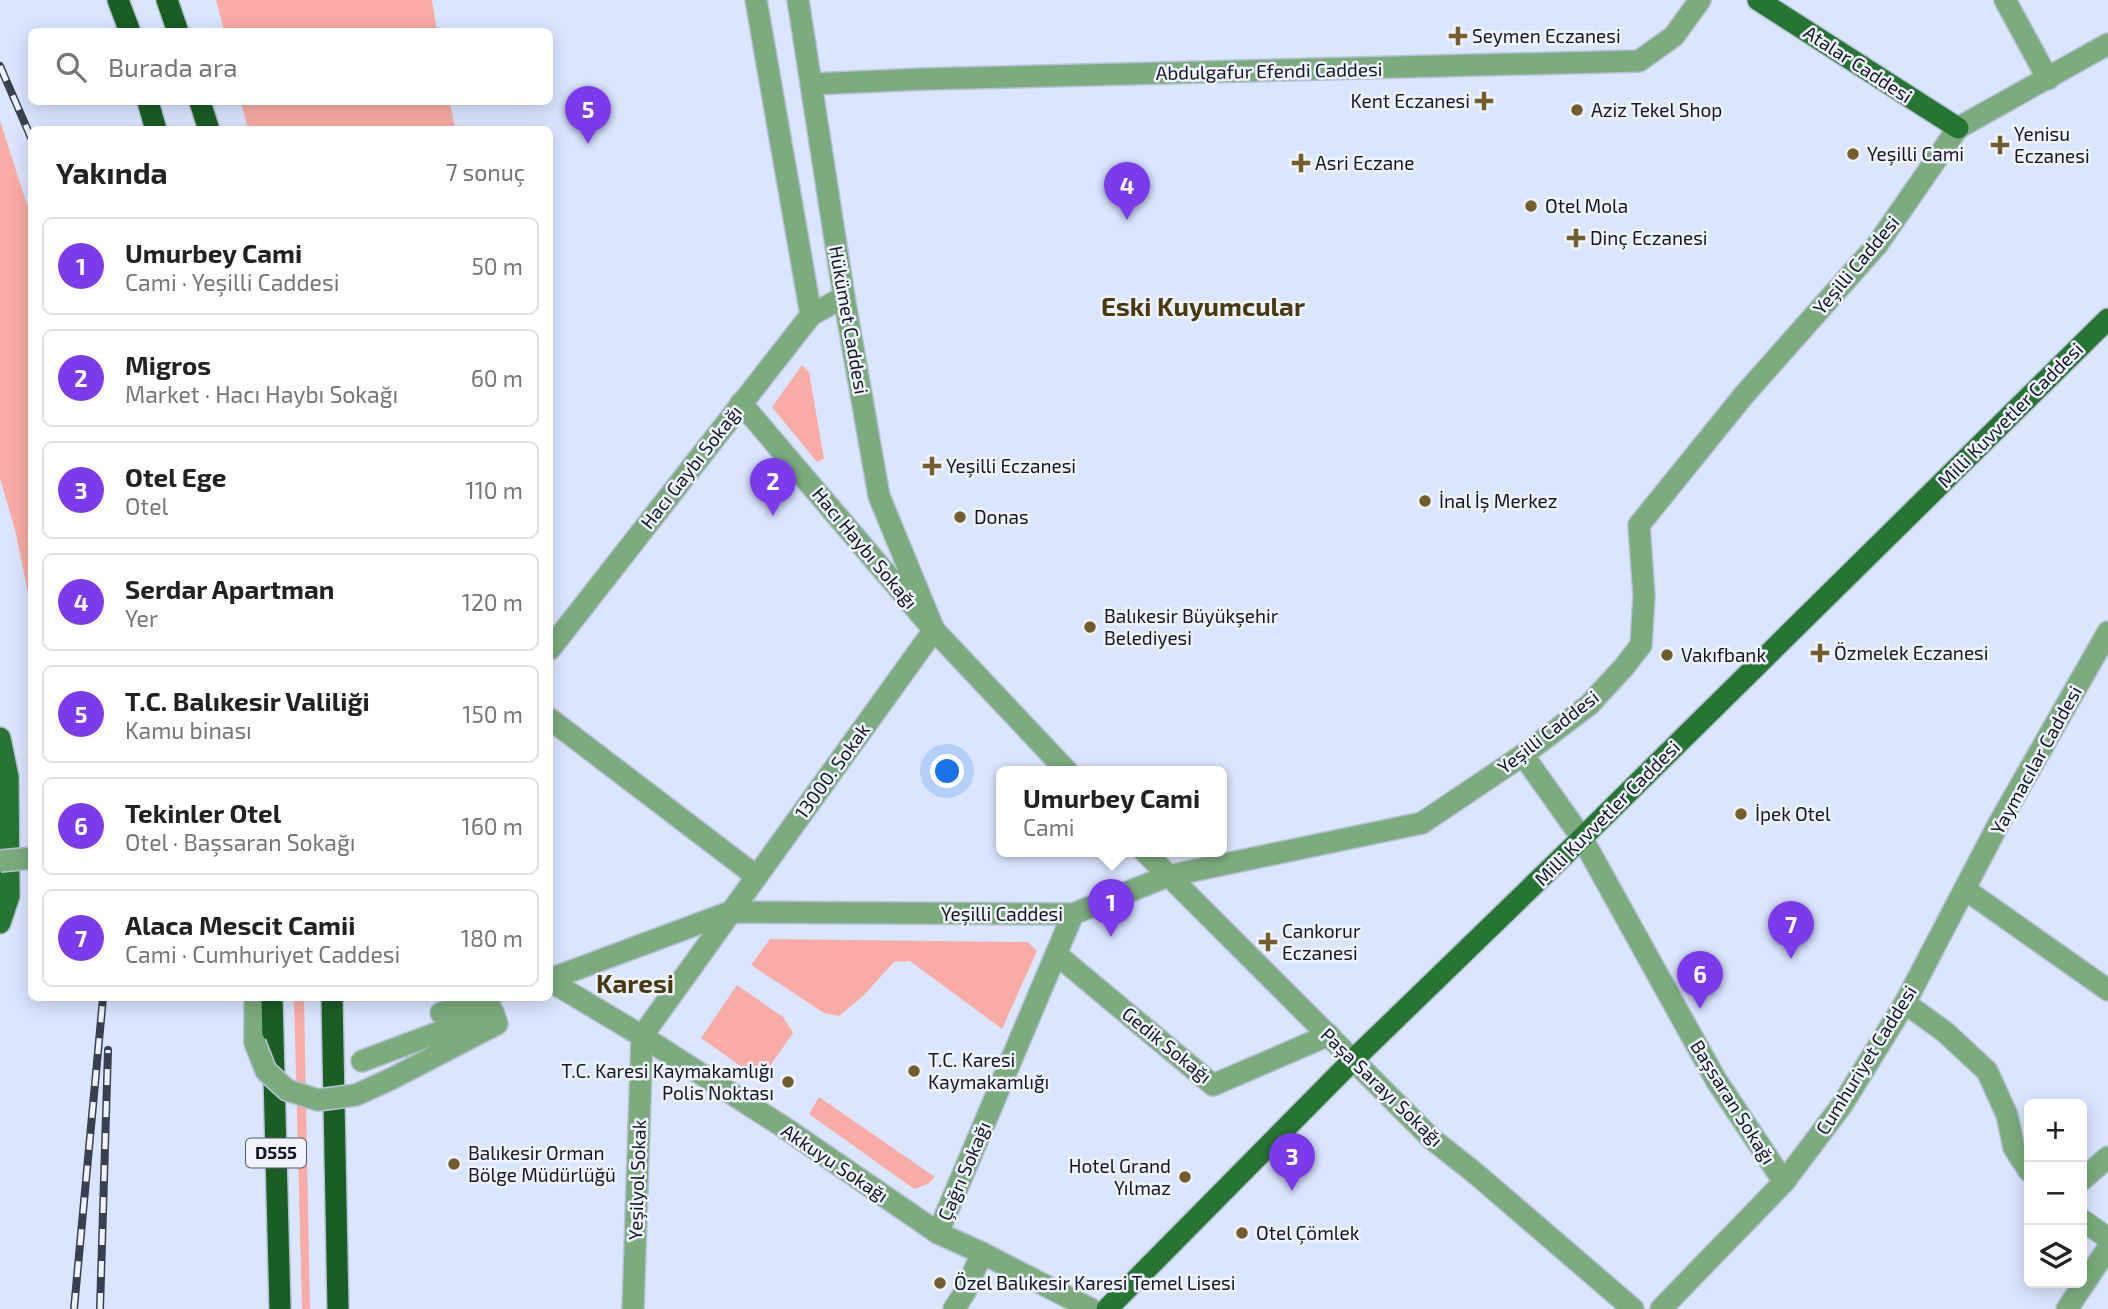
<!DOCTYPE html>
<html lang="tr">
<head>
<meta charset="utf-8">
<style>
  :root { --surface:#fff; --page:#f6f6f6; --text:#222; --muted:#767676; --line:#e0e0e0; --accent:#7c3aed }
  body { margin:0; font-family:"Exo 2",sans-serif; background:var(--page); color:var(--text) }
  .controls { position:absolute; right:21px; bottom:21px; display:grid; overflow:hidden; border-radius:10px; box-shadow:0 4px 18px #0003 }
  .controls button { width:63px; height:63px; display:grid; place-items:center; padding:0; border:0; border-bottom:2px solid var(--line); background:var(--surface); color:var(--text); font:35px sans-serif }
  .you { position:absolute; left:948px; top:772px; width:24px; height:24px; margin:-18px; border:5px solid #fff; border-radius:50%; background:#1a73e8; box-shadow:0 0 0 10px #1a73e833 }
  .badge { display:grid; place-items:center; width:46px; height:46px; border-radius:50%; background:var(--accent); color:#fff; font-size:23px; font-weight:700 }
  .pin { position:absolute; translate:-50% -58px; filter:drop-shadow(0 2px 4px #0008) }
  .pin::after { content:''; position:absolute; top:37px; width:24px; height:21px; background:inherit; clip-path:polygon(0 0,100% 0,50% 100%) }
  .popup { position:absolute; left:996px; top:766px; width:231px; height:91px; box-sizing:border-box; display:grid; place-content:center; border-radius:10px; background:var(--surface); filter:drop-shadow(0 2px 5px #0005); font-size:23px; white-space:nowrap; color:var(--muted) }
  .popup b { font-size:26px; color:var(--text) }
  .popup::after { content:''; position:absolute; left:50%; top:100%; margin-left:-14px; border:14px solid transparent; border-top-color:var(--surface) }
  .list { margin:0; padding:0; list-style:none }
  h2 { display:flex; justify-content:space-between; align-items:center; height:91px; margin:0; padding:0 28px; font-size:30px }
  h2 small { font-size:23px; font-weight:400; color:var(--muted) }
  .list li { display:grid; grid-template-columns:46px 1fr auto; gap:21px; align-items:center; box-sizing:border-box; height:98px; margin:0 14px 14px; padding:0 14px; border:2px solid var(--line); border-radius:10px }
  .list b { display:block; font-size:26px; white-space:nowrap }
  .list p { margin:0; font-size:23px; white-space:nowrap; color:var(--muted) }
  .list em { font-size:23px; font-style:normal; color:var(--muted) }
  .icon { flex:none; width:38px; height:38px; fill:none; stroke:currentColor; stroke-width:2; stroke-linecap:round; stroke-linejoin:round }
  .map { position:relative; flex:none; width:2108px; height:1309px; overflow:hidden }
  .search { position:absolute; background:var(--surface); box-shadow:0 4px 18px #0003; left:28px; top:28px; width:525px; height:77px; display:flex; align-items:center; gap:18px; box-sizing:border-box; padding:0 24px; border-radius:10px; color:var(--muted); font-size:26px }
  .panel { position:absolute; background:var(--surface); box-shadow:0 4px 18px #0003; left:28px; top:126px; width:525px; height:875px; border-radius:10px }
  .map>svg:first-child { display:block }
  .green { fill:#f9aca5 }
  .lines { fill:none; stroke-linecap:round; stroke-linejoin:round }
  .minor-casing { stroke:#b6c1d8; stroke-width:24 }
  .major-casing { stroke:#b6c1d8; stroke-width:24 }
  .highway-casing { stroke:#b6c1d8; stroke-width:24 }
  .minor { stroke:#7cac7e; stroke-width:21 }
  .major { stroke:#277532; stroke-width:21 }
  .highway { stroke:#1a5e24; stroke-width:21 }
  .rail-casing { stroke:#383f50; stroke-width:8 }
  .rail { stroke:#eff3fb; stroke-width:5; stroke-dasharray:16; stroke-linecap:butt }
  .minor-bridge-casing { stroke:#b6c1d8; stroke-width:24; stroke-linecap:butt }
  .minor-bridge { stroke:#7cac7e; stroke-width:21 }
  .poi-dot { fill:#735d2d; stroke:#eff3fb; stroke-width:2.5 }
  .labels { text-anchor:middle; stroke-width:5; stroke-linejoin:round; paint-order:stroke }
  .shield { fill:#eff3fb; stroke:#545966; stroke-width:2 }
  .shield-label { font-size:18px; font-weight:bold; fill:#111726 }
  .poi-label { font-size:19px; fill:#111726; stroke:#eff3fb; text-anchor:start }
  .street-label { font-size:19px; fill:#111726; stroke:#eff3fb }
  .district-label { font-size:26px; font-weight:bold; fill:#493911; stroke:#eff3fb }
</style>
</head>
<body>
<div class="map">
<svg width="2108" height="1309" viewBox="0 0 2108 1309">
  <rect width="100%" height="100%" fill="#dae6ff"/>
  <g class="green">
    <path d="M216,0h216l5,31h-213z"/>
    <path d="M241,102h209l5,27h-207z"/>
    <path d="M0,121l31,96v391l-15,-74 -16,-56z"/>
    <path d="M802,365l7,7 15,87 -7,3 -45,-55z"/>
    <path d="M770,939l258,3 9,9 -35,78 -92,-68 -16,1 -31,34 -24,20 -15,-3 -73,-48z"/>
    <path d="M737,985l46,32 10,16 -33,47 -59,-42z"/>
    <path d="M294,998h10l6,311h-8z"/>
    <path d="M819,1097l116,80 -7,7 -14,5 -105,-75z"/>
  </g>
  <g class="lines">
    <g class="minor-casing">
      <g id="minor">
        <path d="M756,0l55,315"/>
        <path d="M798,0l46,297 35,199 55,134"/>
        <path d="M2005,0l43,79"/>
        <path d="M812,84l112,-5 715,-18 35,-25 26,-36"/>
        <path d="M741,403l193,227 133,141"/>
        <path d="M550,649l261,-334 33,-18"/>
        <path d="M550,719l206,157"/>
        <path d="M1523,755l59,83 134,242 68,102"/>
        <path d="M1144,851l288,288 43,34 158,136"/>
        <path d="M1966,890l142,100"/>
        <path d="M1056,954l157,131 116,-50"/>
        <path d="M550,979l180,-67 343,2 95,-38 254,-53 101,-68 66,-50 35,-38 17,-22 3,-49 -5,-71 105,-130 133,-150 81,-117 150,-84"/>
        <path d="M550,981l92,55 143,92 153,105 44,20 109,56"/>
        <path d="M255,998v45"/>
        <path d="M1905,1003l40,29 42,39 20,44 7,33 15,23"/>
        <path d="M441,1013l50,-15"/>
        <path d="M362,1061l131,-49 4,12 -106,55"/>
        <path d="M2082,1180l26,-23"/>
        <path d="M2082,1220l26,18"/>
        <path d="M938,1233l135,-319"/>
        <path d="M633,1309l9,-273 292,-406"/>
        <path d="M954,1309l11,-17 17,-39"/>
        <path d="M1661,1309l123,-127 58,-77 63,-102 93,-178 110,-193"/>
        <path d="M2067,1309l41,-61"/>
      </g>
    </g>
    <g class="major-casing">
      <g id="major">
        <path d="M1758,0l200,128"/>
        <path d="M0,738l8,39 1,119 -9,27"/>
        <path d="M1107,1309l246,-249 229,-222 526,-519"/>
      </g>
    </g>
    <g class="highway-casing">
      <g id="highway">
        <path d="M118,0l12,32"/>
        <path d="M167,0l11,32"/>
        <path d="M148,102l8,28"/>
        <path d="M200,102l9,28"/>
        <path d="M272,998l8,311"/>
        <path d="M332,998l6,311"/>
      </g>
    </g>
    <use href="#minor" class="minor"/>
    <use href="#major" class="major"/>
    <use href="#highway" class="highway"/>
    <g class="rail-casing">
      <g id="rail">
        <path d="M0,66l32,74"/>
        <path d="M74,1309l29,-311"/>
        <path d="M100,1309l8,-259"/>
      </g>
    </g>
    <use href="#rail" class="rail"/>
    <g class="minor-bridge-casing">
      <g id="minor-bridge">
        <path d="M0,861l32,-3"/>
        <path d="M255,1043l11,28 21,19 31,10 38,-5 35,-16"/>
      </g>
    </g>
    <use href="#minor-bridge" class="minor-bridge"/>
  </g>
  <g class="poi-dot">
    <path d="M1454.5 25.5h7v7h7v7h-7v7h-7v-7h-7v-7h7z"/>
    <path d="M1480.5 90.5h7v7h7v7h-7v7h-7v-7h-7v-7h7z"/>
    <circle cx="1577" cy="110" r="7"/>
    <path d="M1996.5 134.5h7v7h7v7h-7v7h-7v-7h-7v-7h7z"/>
    <circle cx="1853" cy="154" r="7"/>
    <path d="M1297.5 152.5h7v7h7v7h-7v7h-7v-7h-7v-7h7z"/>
    <circle cx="1531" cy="206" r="7"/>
    <path d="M1572.5 227.5h7v7h7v7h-7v7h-7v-7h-7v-7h7z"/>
    <path d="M928.5 455.5h7v7h7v7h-7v7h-7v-7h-7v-7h7z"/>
    <circle cx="1425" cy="501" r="7"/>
    <circle cx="960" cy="517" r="7"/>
    <circle cx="1090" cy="627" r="7"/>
    <path d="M1816.5 642.5h7v7h7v7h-7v7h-7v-7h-7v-7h7z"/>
    <circle cx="1667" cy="655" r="7"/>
    <circle cx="1741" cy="814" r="7"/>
    <path d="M1264.5 931.5h7v7h7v7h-7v7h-7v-7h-7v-7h7z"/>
    <circle cx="914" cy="1071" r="7"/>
    <circle cx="788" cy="1082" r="7"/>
    <circle cx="454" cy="1164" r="7"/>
    <circle cx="1185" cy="1177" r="7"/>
    <circle cx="1242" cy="1233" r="7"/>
    <circle cx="940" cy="1283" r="7"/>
  </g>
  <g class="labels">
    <rect class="shield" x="246" y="1138.5" width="60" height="29" rx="5"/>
    <g class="shield-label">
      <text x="276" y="1159">D555</text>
    </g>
    <g class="poi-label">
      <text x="1472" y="43">Seymen Eczanesi</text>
      <text x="1470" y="108" text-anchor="end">Kent Eczanesi</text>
      <text x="1591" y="117">Aziz Tekel Shop</text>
      <text x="2014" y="141">Yenisu<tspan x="2014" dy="22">Eczanesi</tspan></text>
      <text x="1867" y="161">Yeşilli Cami</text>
      <text x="1315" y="170">Asri Eczane</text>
      <text x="1545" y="213">Otel Mola</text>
      <text x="1590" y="245">Dinç Eczanesi</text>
      <text x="946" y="473">Yeşilli Eczanesi</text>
      <text x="1439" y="508">İnal İş Merkez</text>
      <text x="974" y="524">Donas</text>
      <text x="1104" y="623">Balıkesir Büyükşehir<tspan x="1104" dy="22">Belediyesi</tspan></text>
      <text x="1834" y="660">Özmelek Eczanesi</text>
      <text x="1681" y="662">Vakıfbank</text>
      <text x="1755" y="821">İpek Otel</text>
      <text x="1282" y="938">Cankorur<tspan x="1282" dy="22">Eczanesi</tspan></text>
      <text x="928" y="1067">T.C. Karesi<tspan x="928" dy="22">Kaymakamlığı</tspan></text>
      <text x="774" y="1078" text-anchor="end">T.C. Karesi Kaymakamlığı<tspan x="774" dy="22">Polis Noktası</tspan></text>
      <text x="468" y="1160">Balıkesir Orman<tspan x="468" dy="22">Bölge Müdürlüğü</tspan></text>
      <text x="1171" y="1173" text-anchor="end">Hotel Grand<tspan x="1171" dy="22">Yılmaz</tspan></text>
      <text x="1256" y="1240">Otel Çömlek</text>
      <text x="954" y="1290">Özel Balıkesir Karesi Temel Lisesi</text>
    </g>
    <g class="street-label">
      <text transform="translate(1858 64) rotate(33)" y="7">Atalar Caddesi</text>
      <text transform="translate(1269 71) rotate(-1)" y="7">Abdulgafur Efendi Caddesi</text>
      <text transform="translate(1856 265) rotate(-50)" y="7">Yeşilli Caddesi</text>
      <text transform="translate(849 320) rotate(80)" y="7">Hükümet Caddesi</text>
      <text transform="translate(2010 415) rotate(-45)" y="7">Milli Kuvvetler Caddesi</text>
      <text transform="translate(691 467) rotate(-52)" y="7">Hacı Gaybı Sokağı</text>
      <text transform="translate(865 548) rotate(50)" y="7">Hacı Haybı Sokağı</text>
      <text transform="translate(1548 732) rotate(-38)" y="7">Yeşilli Caddesi</text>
      <text transform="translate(2036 760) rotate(-61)" y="7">Yaymacılar Caddesi</text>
      <text transform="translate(832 771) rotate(-54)" y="7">13000. Sokak</text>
      <text transform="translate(1607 813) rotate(-45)" y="7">Milli Kuvvetler Caddesi</text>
      <text x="1002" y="921">Yeşilli Caddesi</text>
      <text transform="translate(1167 1045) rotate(39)" y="7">Gedik Sokağı</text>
      <text transform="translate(1866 1060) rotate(-58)" y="7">Cumhuriyet Caddesi</text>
      <text transform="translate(1382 1087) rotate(44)" y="7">Paşa Sarayı Sokağı</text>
      <text transform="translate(1733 1102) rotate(58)" y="7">Başsaran Sokağı</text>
      <text transform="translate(835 1163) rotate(34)" y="7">Akkuyu Sokağı</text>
      <text transform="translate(964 1171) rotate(-67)" y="7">Çağrı Sokağı</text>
      <text transform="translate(637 1180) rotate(-88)" y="7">Yeşilyol Sokak</text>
    </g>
    <g class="district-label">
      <text x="1203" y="316">Eski Kuyumcular</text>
      <text x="635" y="993">Karesi</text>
    </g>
  </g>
</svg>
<div class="controls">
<button>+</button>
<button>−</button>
<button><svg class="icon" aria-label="layers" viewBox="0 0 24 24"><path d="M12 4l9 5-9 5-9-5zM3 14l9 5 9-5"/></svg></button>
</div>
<div class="you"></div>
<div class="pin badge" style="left:1111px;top:937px">1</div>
<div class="popup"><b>Umurbey Cami</b>Cami</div>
<div class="pin badge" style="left:773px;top:516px">2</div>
<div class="pin badge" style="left:1292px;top:1191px">3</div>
<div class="pin badge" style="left:1127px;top:220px">4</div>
<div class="pin badge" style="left:588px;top:144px">5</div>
<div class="pin badge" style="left:1700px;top:1009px">6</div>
<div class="pin badge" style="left:1791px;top:959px">7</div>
<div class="search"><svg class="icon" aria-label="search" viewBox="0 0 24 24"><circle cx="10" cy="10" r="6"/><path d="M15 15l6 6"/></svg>Burada ara</div>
<section class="panel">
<h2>Yakında<small>7 sonuç</small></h2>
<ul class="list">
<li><span class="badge">1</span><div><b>Umurbey Cami</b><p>Cami · Yeşilli Caddesi</p></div><em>50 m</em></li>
<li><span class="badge">2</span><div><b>Migros</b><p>Market · Hacı Haybı Sokağı</p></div><em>60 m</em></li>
<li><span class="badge">3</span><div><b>Otel Ege</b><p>Otel</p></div><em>110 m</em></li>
<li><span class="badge">4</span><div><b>Serdar Apartman</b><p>Yer</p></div><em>120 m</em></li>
<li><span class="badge">5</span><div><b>T.C. Balıkesir Valiliği</b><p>Kamu binası</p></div><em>150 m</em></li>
<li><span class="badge">6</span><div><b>Tekinler Otel</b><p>Otel · Başsaran Sokağı</p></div><em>160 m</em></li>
<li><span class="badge">7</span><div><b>Alaca Mescit Camii</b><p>Cami · Cumhuriyet Caddesi</p></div><em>180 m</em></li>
</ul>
</section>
</div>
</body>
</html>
